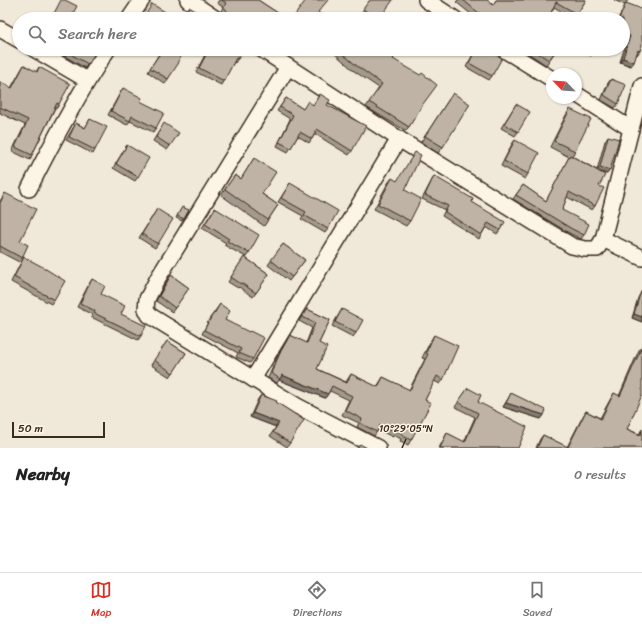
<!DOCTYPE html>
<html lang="en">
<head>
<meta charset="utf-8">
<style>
  :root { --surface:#fff; --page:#f6f6f6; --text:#222; --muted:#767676; --line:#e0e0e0; --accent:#d93025 }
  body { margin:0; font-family:Sriracha,sans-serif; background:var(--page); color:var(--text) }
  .compass { position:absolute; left:546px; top:68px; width:36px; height:36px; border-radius:50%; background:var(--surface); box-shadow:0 1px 3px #0004; rotate:295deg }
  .scale { position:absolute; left:12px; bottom:10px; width:93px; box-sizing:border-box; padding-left:4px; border:2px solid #3b2a1e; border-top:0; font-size:11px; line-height:14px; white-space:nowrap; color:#3b2a1e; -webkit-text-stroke:3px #fcf5e5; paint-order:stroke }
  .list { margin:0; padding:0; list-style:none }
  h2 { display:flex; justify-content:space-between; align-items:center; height:52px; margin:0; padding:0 16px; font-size:17px }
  h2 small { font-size:13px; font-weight:400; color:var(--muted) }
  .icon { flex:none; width:22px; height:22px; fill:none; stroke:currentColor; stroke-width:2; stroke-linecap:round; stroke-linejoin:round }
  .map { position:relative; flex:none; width:642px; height:448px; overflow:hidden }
  .search { position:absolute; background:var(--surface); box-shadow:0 1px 3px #0004; left:12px; right:12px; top:12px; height:44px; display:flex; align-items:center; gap:10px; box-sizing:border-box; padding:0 14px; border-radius:22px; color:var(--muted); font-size:15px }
  .sheet { height:124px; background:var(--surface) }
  nav { display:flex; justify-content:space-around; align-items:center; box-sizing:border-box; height:56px; border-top:1px solid var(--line); background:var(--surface); font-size:11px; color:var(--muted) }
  nav a { display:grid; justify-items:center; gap:2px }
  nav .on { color:var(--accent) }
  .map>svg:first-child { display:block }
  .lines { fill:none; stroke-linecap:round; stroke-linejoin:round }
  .minor-casing { stroke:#3b2a1e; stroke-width:18 }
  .minor { stroke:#fcf5e5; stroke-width:15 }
  .wall { fill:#a39a8d; stroke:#3b2a1e }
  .shaded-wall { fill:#857d73; stroke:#3b2a1e }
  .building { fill:#beb3a4; stroke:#3b2a1e }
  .ticks { fill:none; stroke:#3b2a1e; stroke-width:1.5 }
  .ticks-label { font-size:10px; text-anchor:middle; fill:#3b2a1e; stroke:#fcf5e5; stroke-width:3; stroke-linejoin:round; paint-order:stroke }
</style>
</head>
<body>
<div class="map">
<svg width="642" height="448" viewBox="0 0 642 448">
  <rect width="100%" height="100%" fill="#f0e9d9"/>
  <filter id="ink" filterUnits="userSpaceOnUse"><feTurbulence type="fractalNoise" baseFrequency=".025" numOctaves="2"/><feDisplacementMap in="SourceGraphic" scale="8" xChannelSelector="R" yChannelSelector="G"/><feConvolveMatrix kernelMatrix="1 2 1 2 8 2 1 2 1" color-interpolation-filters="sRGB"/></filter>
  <g filter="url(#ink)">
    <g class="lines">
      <g class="minor-casing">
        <g id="minor">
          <path d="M188,0l28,19"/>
          <path d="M426,0l29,19"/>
          <path d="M129,19l13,-19"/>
          <path d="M0,29l19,11"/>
          <path d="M34,49l53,31"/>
          <path d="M261,49l138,90 173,107 13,3h12l6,-10 39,-153"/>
          <path d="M503,49l49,30"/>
          <path d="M288,67l-130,211 -11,21 -1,10 3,6 148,91 81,42"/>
          <path d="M576,94l55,35"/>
          <path d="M29,189c24,-48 49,-95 79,-140"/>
          <path d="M603,239l39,19"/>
          <path d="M253,379l146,-240"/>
        </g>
      </g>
      <use href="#minor" class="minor"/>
    </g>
    <g class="wall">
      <path d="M219,0h39l29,19h-62l-1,-4 -3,-4 2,-4 -6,-4z"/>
      <path d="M370,0l9,19h-10l-8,-6z"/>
      <path d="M458,0h29l6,5 3,-5h90l-12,19 -20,-12 -6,12h-71l-21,-17z"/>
      <path d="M614,0h14l-2,3 11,52h-1l-2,7 -3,4 -11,-4 7,-22 -4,-2v-19h-5l7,-14z"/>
      <path d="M63,49h35l-13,19 -24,-14z"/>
      <path d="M162,49l15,14 -9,16 -3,5 -17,-12z"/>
      <path d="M208,49h36l-9,14 -1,-1 -13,23 -25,-13z"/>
      <path d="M287,49h10l-3,5z"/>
      <path d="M335,49h50l8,10 29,46 -16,26 -40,-24 13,-19 -25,-17 -21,-19z"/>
      <path d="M476,49h10l6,27 -3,4 -23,-13z"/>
      <path d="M522,49h35l-11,16z"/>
      <path d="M579,49h17l-5,7z"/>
      <path d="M24,65l12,7 3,-5 20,37 -2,4h-2l-23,47 -2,5 -18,-9 13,-26 -25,-12v-31l11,6 10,-18z"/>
      <path d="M611,79l7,25 -3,4 -14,-8 7,-17z"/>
      <path d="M123,88l17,13 16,27 -3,4 -23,-11 -3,4 -19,-10 12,-22z"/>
      <path d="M320,94l32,57 -3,4 -34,-21 -6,9 -11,-7 -10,16 -11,-6 13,-27 -13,-8 9,-13 17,11 10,-4z"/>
      <path d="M449,99l-6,48 -5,6 -17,-11z"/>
      <path d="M516,104l2,28 -3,4 -14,-8z"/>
      <path d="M570,109l5,42 -3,5 25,14 8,-29 3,-5 -1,38 -7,-2 -1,14 -4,20 -3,4 -25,-13 -5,13 22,25 -3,4 -12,-6 -56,-34 10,-14 23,16 23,-44 -19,-10 16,-32z"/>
      <path d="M90,119l5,31 -2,4 -27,-14 10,-17 9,5z"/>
      <path d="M161,128l9,18 -3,4 -14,-9z"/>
      <path d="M515,140l13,34 -3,5 -24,-13 11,-22z"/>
      <path d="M127,145l11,32 -3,4 -22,-13z"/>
      <path d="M254,158l8,36 16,11 -14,21 -43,-31 14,-20 6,4z"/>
      <path d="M434,176l38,26 28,28 -3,4 -11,-7 -7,12 -37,-23 3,-6 -23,-11 10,-19z"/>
      <path d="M392,178l13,12 5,31 -4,5 -32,-17 14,-26z"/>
      <path d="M290,183l38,46 -3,4 -24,-14 2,-3 -25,-14z"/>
      <path d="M5,193l15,48 2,17 -3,4 -19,-10v-51z"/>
      <path d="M157,209l1,35 -3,4 -16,-10z"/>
      <path d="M181,209l8,1 -7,11 -6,-3z"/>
      <path d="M212,212l37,41 -3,4 -22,-12 2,-2 -24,-15z"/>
      <path d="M283,244l22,16 -16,21 -21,-16z"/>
      <path d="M24,257l30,43 -3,4 -40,-22 10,-20z"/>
      <path d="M244,257l25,17 -16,23 -14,-10 -1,1 -10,-6z"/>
      <path d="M171,275l18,13 -17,24 -16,-11 12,-22z"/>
      <path d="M92,279l9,15 40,42 -3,4 -47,-23 2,-2 -16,-8 12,-23z"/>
      <path d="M642,290v32l-10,-4 6,-20z"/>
      <path d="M220,304l5,16 28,39 -3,4 -14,-6 2,-4 -36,-19 8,-16 3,-4z"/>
      <path d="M307,309l23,11 -11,23 -2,26 29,13 5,-8 26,13 6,-10 26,13 16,-31 -3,-1 9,-18 3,-5 9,45 -3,4 -6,-3 -9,19 -14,40 -3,5 -8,-4 1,-2 -7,-4 -1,2 -15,-7 -4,6 -17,-9 2,-4 -17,-8 7,-15 -19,-9 -5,7 -46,-18 -2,3 -9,-5 10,-23 12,-20 16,8 6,-15 -13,-7z"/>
      <path d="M342,309l14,24 -3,4 -21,-11z"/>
      <path d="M167,341l19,12 -16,24 -19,-12z"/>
      <path d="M642,346l-15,83 12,5 3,-5v19h-106l4,-9 3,-4 24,12 16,-31 3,-5 14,7 11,-20 3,-5 5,3 20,-46z"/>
      <path d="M468,388l10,14 40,46h-79l8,-15 17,9 11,-25 -20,-10z"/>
      <path d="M511,393l33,22 -3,4 -38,-12 6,-10z"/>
      <path d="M261,395l29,48 -3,4 -17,-11 6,-9 -26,-10 8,-18z"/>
    </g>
    <g class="shaded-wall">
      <path d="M638,50l2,1 -3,4 -2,-1z"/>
      <path d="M623,58l11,4 -3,4 -11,-4z"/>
      <path d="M600,167l10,3 -3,4 -10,-3z"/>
      <path d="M634,314l8,3v5l-10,-4z"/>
      <path d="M282,375l46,19 -3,4 -46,-18z"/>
      <path d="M506,403l38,12 -3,4 -38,-12z"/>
      <path d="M253,413l26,10 -3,4 -26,-10z"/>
    </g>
    <g class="building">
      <path d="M61,0h4l12,6 -7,13h-19z"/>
      <path d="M222,0h36l29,19h-60l1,-4 -1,-4 -3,-4 2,-4z"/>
      <path d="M306,0h22l-10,12 4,3 -3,4h-27z"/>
      <path d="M370,0h23l-14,19h-2l-14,-10z"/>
      <path d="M463,0h24l6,5 3,-5h90l-9,14 -21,-12 -8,17h-63v-1z"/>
      <path d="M626,3l16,6v36l-2,6 -2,-1 -4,12 -11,-4 7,-22 -7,-4v-13h-4z"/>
      <path d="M152,4l25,15h-34z"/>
      <path d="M189,7l20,12h-28z"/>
      <path d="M64,49h34l-10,15 -25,-14z"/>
      <path d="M163,49h23l-9,14 1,1 -10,15 -18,-11z"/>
      <path d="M209,49h35l-6,10 -2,-1 -12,23 -25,-13z"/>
      <path d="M337,49h48l10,7 -2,3 27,16 2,-2 15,12 -14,19 -14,23 -40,-25 13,-18 -25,-18z"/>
      <path d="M476,49h10l16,9 -10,18 -23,-13z"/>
      <path d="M532,49h25l-8,11z"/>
      <path d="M589,49h7l-2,3z"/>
      <path d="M24,65l13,7 2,-5 31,17 -11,20 -2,-1 -25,52 -17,-8 13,-27 -28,-13v1v-26l12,6z"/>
      <path d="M611,79l15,6 -8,19 -14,-9z"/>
      <path d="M123,88l19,10 -2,3 24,12 -8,15 -24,-12 -2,5 -19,-10z"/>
      <path d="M453,93l17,11 -27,43 -18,-11z"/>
      <path d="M320,94l10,6 -3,5 39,21 -14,25 -35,-22 -5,10 -12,-7 -9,16 -12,-6 14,-27 -13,-8 6,-9 17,11 5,-8 5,4z"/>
      <path d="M516,104l14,8 -12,20 -14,-8z"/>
      <path d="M570,109l21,10 -16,32 -21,-10z"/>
      <path d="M90,119l17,8 -12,23 -26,-13 7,-14 9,5z"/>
      <path d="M164,123l15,10 -9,13 -14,-9z"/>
      <path d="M608,136l11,3 -9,31 -10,-3z"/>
      <path d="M515,140l24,13 -11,21 -24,-13z"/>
      <path d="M127,145l22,13 -11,19 -22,-13z"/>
      <path d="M415,152l6,3 -16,35 16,9 -11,22 -32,-17 14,-26 5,3z"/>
      <path d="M570,155l35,20 -6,11 5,2 -9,18 -26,-14 -7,18 27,14 -5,11 -12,-6 -56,-34 7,-10 23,16z"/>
      <path d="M254,158l22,14 -14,22 16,11 -10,15 -43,-31 10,-14 6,4z"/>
      <path d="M434,176l39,23 -1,3 33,20 -5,8 -12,-7 -7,12 -36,-23 3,-6 -23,-11z"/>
      <path d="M290,183l48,28 -10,18 -24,-14 2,-3 -25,-14z"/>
      <path d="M5,193l31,16 -16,32 8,4 -6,13 -22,-12v-43z"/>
      <path d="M182,207l7,3 -5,9 -7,-3z"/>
      <path d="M215,208l44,27 -10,18 -22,-12 2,-2 -24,-15z"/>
      <path d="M157,209l16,10 -15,25 -16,-10z"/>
      <path d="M283,244l22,16 -13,17 -21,-17z"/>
      <path d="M24,257l17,9 24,15 -11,19 -40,-23z"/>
      <path d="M244,257l25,17 -13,19 -15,-10v1l-10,-7z"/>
      <path d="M171,275l18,13 -14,20 -16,-12z"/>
      <path d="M92,279l13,7 -4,8 24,12 -4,8 25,12 -5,10 -47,-23 1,-2 -15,-8z"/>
      <path d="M642,291v26l-8,-3 6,-20z"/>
      <path d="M220,304l10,7 -5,9 24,12 1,-1 14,7 -11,21 -14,-6 2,-4 -37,-19 9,-16h1z"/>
      <path d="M307,309l23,11 -11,23 8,4 -10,22 30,14 4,-9 27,13 5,-10 27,13 18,-36 -2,-1 8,-18 24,11 -15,34 -6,-4 -12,24 6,3 -20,37 -8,-4 1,-1 -6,-4 -2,1 -16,-7 -3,7 -17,-9 2,-4 -17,-9 7,-14 -20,-10 -4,8 -46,-19 -2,4 -9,-6 10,-22 9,-16 17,8 8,-20 -13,-6z"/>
      <path d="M342,309l21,11 -7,13 -21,-11z"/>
      <path d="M167,341l19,12 -13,20 -19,-13z"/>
      <path d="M642,347v48l-15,34 13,6 2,-4v17h-105l6,-13 25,12 18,-36 15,8 13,-26 6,3z"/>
      <path d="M468,388l13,7 -3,7 49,25 -9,21h-78l7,-15 18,9 13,-29 -20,-11z"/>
      <path d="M511,393l35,17 -2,5 -38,-12z"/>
      <path d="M261,395l16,6 -1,1 28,18 -14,23 -17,-11 6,-9 -26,-10z"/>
      <path d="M360,444l7,4h-10z"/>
    </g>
  </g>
  <path class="ticks" d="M402,448l4,-9"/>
  <g class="ticks-label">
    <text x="406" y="432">10°29'05"N</text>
  </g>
</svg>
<svg class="compass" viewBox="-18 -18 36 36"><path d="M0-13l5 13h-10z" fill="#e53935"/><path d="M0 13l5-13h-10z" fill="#767676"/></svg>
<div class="scale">50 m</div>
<div class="search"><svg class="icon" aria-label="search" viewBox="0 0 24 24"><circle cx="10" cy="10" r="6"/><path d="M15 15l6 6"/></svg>Search here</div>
</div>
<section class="sheet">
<h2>Nearby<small>0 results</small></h2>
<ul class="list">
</ul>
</section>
<nav>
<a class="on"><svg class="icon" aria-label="map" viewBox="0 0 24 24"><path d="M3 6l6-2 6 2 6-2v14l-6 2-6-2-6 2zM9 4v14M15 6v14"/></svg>Map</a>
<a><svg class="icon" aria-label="directions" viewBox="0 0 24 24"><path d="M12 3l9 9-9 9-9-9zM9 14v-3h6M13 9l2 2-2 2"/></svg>Directions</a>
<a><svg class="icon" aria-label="saved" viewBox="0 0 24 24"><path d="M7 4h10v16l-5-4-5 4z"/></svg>Saved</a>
</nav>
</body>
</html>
